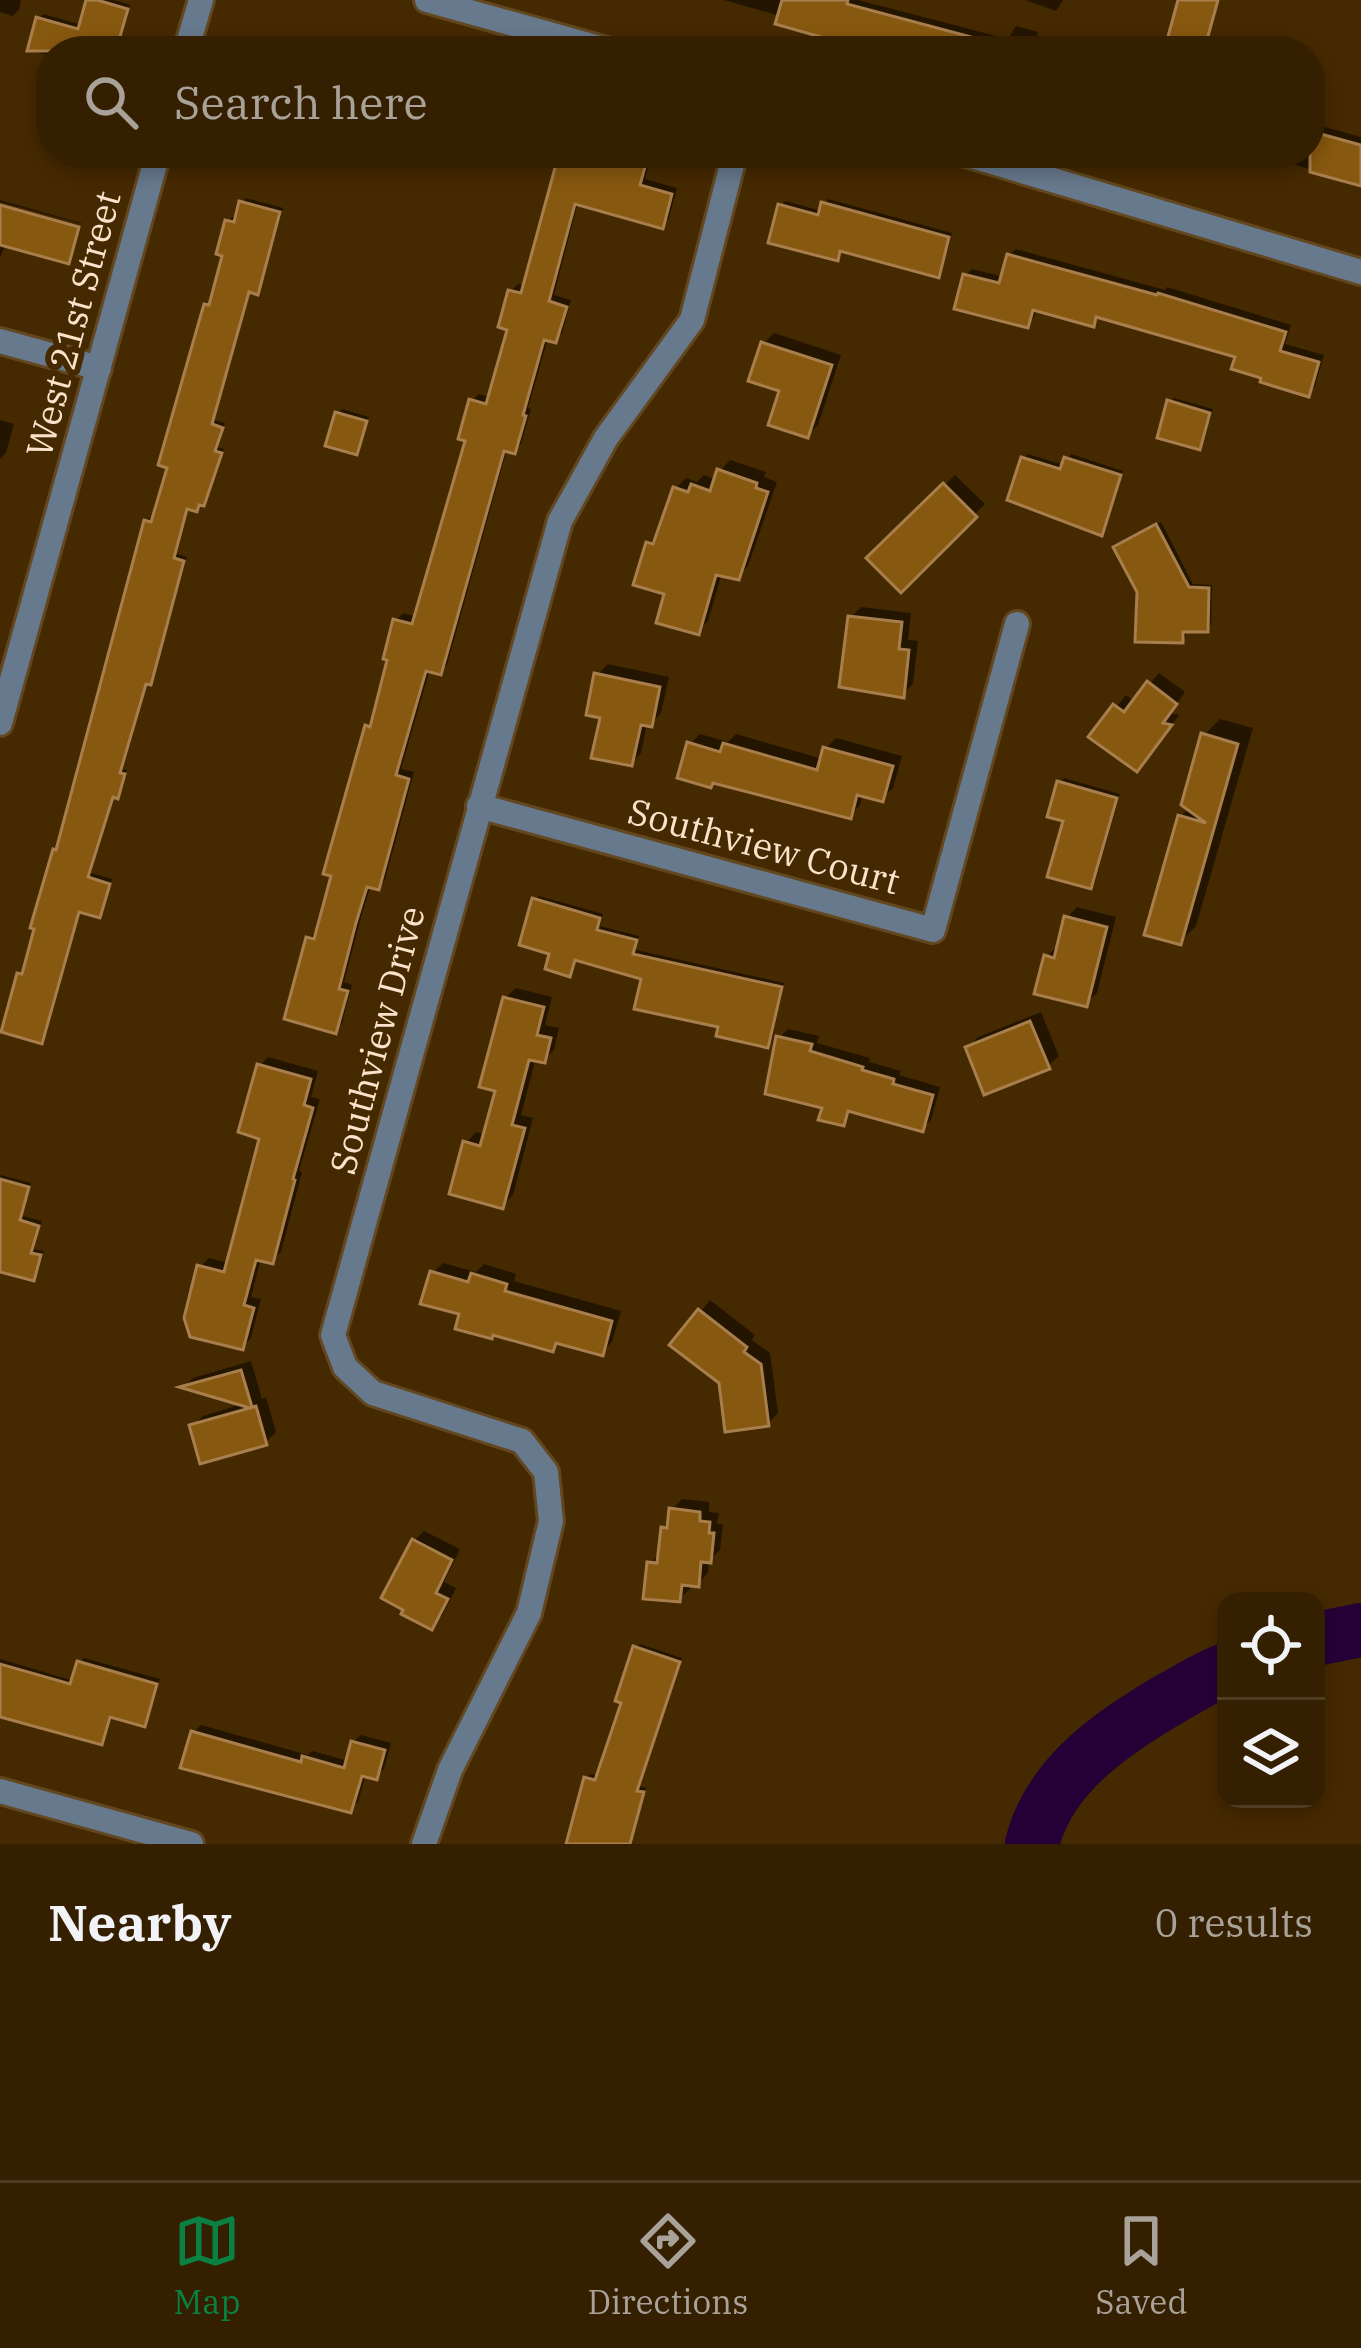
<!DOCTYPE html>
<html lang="en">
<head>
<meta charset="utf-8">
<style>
  :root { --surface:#341f00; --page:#3f2c0f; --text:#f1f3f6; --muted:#a9a299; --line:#4e3d22; --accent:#0b8043 }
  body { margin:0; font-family:"IBM Plex Serif",serif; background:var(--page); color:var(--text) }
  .controls { position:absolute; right:36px; bottom:36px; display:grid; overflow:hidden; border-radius:24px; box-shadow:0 6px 18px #0003 }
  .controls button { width:108px; height:108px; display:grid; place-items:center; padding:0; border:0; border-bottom:3px solid var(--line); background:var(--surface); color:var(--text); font:60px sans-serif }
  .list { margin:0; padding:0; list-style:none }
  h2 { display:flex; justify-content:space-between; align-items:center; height:156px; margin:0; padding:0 48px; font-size:51px }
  h2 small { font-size:39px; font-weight:400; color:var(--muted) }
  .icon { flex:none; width:66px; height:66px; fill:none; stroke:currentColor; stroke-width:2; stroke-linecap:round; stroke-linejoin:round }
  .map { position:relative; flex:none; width:1361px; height:1844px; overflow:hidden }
  .search { position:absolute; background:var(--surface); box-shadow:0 6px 18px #0003; left:36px; right:36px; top:36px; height:132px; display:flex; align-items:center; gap:30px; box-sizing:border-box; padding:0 42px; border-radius:48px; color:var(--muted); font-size:45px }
  .sheet { height:336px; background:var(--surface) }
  nav { display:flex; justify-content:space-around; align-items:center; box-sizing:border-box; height:168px; border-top:3px solid var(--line); background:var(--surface); font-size:33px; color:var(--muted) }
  nav a { display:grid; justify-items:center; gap:6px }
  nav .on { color:var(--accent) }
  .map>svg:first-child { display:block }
  .shadow { fill:#0007 }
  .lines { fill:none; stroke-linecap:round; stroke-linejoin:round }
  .river { stroke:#250037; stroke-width:54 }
  .building { fill:#87580f; stroke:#a77e4c; stroke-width:3 }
  .minor-casing { stroke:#624720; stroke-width:30 }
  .tertiary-casing { stroke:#624720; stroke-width:30 }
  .minor { stroke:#67798d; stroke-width:24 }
  .tertiary { stroke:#67798d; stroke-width:24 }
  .labels { text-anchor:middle; stroke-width:12; stroke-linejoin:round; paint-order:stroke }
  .street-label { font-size:36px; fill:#fae3ca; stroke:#452900 }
</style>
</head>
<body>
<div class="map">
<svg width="1361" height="1844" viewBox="0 0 1361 1844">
  <rect width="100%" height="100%" fill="#452900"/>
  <g class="shadow">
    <path d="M0,0h21l-2,10 -7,6 -12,-4z"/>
    <path d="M89,0h25l16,5 -13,46h-66v5l-21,-6 9,-31 4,-5 39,11z"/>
    <path d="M724,0h134l150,39 8,-13 22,6 -4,19h-154l-100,-35z"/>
    <path d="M1025,0h38l-7,11z"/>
    <path d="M1090,39l32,9v3h-40z"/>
    <path d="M284,42l30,9h-38z"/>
    <path d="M1310,123l51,14v46l-110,-30h59z"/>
    <path d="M439,153h41l-8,11 -34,-9z"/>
    <path d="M512,153h140l-7,26 32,9 -8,30 -7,7 -84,-23 -24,93 17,5 -9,33 -7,7 -7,-2 -20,70 3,1 -10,35 -7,7 -7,-2 -60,216 -7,6 -10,-2 -29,100 13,3 -29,108 -7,7 -7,-2 -9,29 -18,68 8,3 -10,38 -6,7 -27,-92 7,-6h3l49,-205 7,-8 21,-99 7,-7 14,4 51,-178 4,-38 7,-7 10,3 22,-69v-37l7,-7 8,3 32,-121z"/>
    <path d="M246,198l37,10 -22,79 -4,4 -6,-1 -37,130 11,3 -7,24 6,2 -17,49 -11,10 -7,-2 -12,48 10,3 -33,120 -6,4 -25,88 4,1 -5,21 -7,4 -24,78 21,6 -9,31 -4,5 -18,-6 -35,127 -5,4 -21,-66 5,-4 34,-123 87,-326 5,-4 4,1 52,-212 4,-5 15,-48 2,-31 4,-5 6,2 4,-16z"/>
    <path d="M828,199l124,34 -10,37 -4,4 -96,-26 -5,10 -56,-52 4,-5 37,10z"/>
    <path d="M0,200l81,23v1l-81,-22z"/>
    <path d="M0,208l79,22 -7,27 -4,4 -62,-17 -6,14z"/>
    <path d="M1016,249l149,41 2,-3 124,38 -6,19 39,11 -9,31 -6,7 -70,-38 -138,-40 -8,8 -56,-15 -3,9 -7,7 -62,-48 7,-7 32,8 5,-22z"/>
    <path d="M774,333l67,22 -23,70 -10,10 -25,-46 -19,-46z"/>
    <path d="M1174,398l39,11 -9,33 -4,5 -30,-45z"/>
    <path d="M342,409l27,8 -9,31 -4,4 -18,-39z"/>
    <path d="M0,420l14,4 -8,29 -6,6z"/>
    <path d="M1028,454l36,11 7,-11 52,17 -18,57 -4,5 -77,-75z"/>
    <path d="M730,460l36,12 -2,5 13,5 -29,84 -10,10 -16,-3 -14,48 -10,11 -30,-40 -20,-48 11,-11 16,-44 11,-11 11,4 7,-7 13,5 3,-9z"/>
    <path d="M955,475l30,29 -84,85 -30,-31z"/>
    <path d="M1161,522l32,62 19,1 -1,40 -4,4h-21v7l-4,4 -42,-48 -19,-49z"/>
    <path d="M861,607l50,6 -3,27 10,1 -5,43 -10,10 -53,-76z"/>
    <path d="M608,664l61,13 -8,36 -10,11 -4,-1 -6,30 -10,10 -28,-48 -6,-40z"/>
    <path d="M1159,673l26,19 -15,21 9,2 -32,43 -54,-22 33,-41 9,7z"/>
    <path d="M1220,719l33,9 -57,198 -16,16 1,-126 9,-9 14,-72z"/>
    <path d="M700,734l28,8 8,-8 87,25 2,-10 11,-11 66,18 -9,32 -11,10 -19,-5 -3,12 -10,11 -160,-72z"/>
    <path d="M1064,778l56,16 -25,88 -5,4 -30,-104z"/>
    <path d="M539,896l64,18 -3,12 39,10 -3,14 148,33 -12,57 -5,4 -46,-19 -77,-49 -67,-18 -3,11 -4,4 -17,-21 -18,-52z"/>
    <path d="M1077,907l39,10 -19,76 -11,10 -39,-46 10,-11 10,-28z"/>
    <path d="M516,988l36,9 -7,28 14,3 -5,22 -10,10 -8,-2 -15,57 12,3 -20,77 -11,11 -36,-63 10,-11 10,3 13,-46 6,-91z"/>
    <path d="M1041,1012l18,44 -11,10 -80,-18 10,-11z"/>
    <path d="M788,1029l31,7 -2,7 53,15 -1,4 32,9 -2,4 41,12 -9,33 -9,9 -69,-20 -10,14 -18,-18 -46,-67z"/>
    <path d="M268,1057l50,14 -7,26 9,2 -21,72 3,1 -21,80 -9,9 -11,-3 -10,39 10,2 -10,39 -9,9 -42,-80 9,-9 20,5 33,-126 -2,-71z"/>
    <path d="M0,1175l31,8 -9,33 20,5 -8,28 10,2 -6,22 -4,5 -34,-9z"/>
    <path d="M443,1263l33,9 8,-8 32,10 -2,7 107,30 -9,31 -10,10 -42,-11 -8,8 -90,-37 -30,-39z"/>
    <path d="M710,1300l45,35 -3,5 18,13 8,60 -10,10 -95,-78z"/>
    <path d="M251,1361l11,38 4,-2 10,35 -10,10 -73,-16 10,-10 43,-13 -61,-17 8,-8z"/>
    <path d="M682,1499l27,3v10l10,1 -2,11h6l-3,26 -11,11 -1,12 -10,11 -8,-1v6l-11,10 -29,-36 11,-11 2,-24 8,-7 1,-11z"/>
    <path d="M424,1531l36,18 -16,33 12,6 -14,28 -11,10 -24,-18 7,-67z"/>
    <path d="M640,1644l42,14 -43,128 7,2 -15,56h-61l16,-66 5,-4 9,2 25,-75 11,-53z"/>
    <path d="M84,1658l76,21 -12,40 -4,5 -32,-9 -6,22 -5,5 -101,-28v-55l74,22 6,-19z"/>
    <path d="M201,1725l107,30 4,-4 37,10 4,-19 8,-7 30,8 -7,26 -8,8 -10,-3 -8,28 -8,7 -156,-77z"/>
  </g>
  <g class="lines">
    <g class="river">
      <path d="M1316,1639l45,-9"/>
      <path d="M1032,1844c17,-70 84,-114 143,-148 17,-9 33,-20 51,-26"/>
    </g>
  </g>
  <g class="building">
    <path d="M86,0h11l31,9 -9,31 12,4 -1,7h-103l9,-34 42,12z"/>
    <path d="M782,0h66l-1,4 147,39 -1,8h-123l-95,-27z"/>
    <path d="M1178,0h40l-11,40 -7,-1 -1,12h-35z"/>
    <path d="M1310,131l51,14v41l-51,-14z"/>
    <path d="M559,153h90l-9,32 32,9 -9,35 -88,-25 -26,97 18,6 -11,36 -12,-3 -21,75 3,1 -11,38 -11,-3 -63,224 -15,-4 -30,104 13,4 -30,111 -12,-3 -11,36 -17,66 9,2 -12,43 -52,-15 22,-82 8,2 17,-63 -8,-2 42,-149 5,2 17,-67 -4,-1 10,-40 19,5 53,-183 -7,-2 11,-40 17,5 21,-74 -9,-3 10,-37 13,3z"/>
    <path d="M239,201l41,11 -22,83 -9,-3 -37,132 11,4 -8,23 7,2 -18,53 -5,-1 -2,7 -10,-3 -13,49 10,3 -33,124 -5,-1 -26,89 5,1 -7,25 -5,-2 -25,80 22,7 -10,34 -21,-6 -37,132 -41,-12 16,-59 5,1 12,-45 -4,-1 23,-79 3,1 88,-330 7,2 16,-54 -9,-3 46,-161 5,1 13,-49 -6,-2 9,-34 9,2z"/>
    <path d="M821,202l128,35 -10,41 -99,-27 -2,10 -70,-18 10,-39 40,11z"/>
    <path d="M0,205l79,22 -10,37 -69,-19z"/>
    <path d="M1007,254l150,41 1,-2 128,39 -6,19 39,11 -10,35 -49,-15 1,-4 -30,-9 4,-12 -139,-40 -2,10 -61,-17 -5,18 -74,-19 9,-35 36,9z"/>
    <path d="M761,342l71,23 -24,73 -40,-13 11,-34 -31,-10z"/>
    <path d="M1167,400l43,13 -10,37 -43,-12z"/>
    <path d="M335,412l32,9 -10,34 -32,-9z"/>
    <path d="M1021,457l39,12 4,-12 57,18 -19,61 -95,-36z"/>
    <path d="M717,469l40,14 -1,5 12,4 -29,88 -23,-5 -17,60 -43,-12 8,-29 -31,-9 13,-43 7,2 20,-57 15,5 3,-8 19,7z"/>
    <path d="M943,483l34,34 -76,76 -35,-35z"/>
    <path d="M1156,524l33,63 20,1 -1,44h-25v11l-48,-1 2,-50 -24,-45z"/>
    <path d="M848,616l54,6 -3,27 10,1 -5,48 -65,-11z"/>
    <path d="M594,673l66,14 -8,40 -11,-2 -9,41 -41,-8 9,-40 -14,-3z"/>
    <path d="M1147,681l30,23 -14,19 9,2 -35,47 -49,-35 25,-33 11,8z"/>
    <path d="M1201,733l37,11 -57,201 -37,-10 34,-120 28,8 -25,-18z"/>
    <path d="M687,742l33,10 3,-9 94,27 6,-23 70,19 -10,36 -26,-7 -6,24 -138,-36 -2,5 -34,-10z"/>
    <path d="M1057,781l60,17 -26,91 -44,-12 16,-56 -16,-4z"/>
    <path d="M532,898l68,20 -3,12 40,10 -4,14 149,33 -14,61 -52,-12 2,-9 -84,-18 7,-30 -66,-19 -5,17 -25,-8 4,-15 -30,-9z"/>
    <path d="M1064,916l43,11 -20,80 -53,-13 10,-39 10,3z"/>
    <path d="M503,997l41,10 -7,28 14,3 -6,25 -16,-3 -17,65 13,3 -22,81 -54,-15 14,-53 17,5 15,-55 -16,-4z"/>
    <path d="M1030,1021l20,48 -66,26 -19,-48z"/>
    <path d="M776,1036l36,8 -2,7 53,16 -1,3 32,9 -1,5 40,11 -10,37 -75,-21 -4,15 -26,-6 4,-12 -57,-14z"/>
    <path d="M257,1064l54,15 -7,26 9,3 -20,71 2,1 -22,84 -17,-4 -12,45 10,3 -11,42 -53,-13 -6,-19 13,-53 27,7 35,-133 -21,-7z"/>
    <path d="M0,1179l29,8 -9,33 19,6 -8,27 10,2 -7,26 -34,-9z"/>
    <path d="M430,1271l38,11 3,-9 36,11 -2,7 107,30 -9,35 -47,-13 -3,9 -60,-17 -1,4 -37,-10 4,-15 -39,-10z"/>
    <path d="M698,1309l49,38 -3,5 17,12 8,62 -44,6 -6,-49 -50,-38z"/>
    <path d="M241,1370l11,37 4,-1 11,39 -67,19 -11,-39 61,-17 -71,-21z"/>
    <path d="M669,1508l31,4v9l10,1 -1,11h5l-3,30 -10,-1 -2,25 -17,-2 -2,17 -37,-3 4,-37 10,1 4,-36 6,1z"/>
    <path d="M412,1539l40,21 -16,33 12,6 -16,31 -31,-16 2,-4 -22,-12z"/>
    <path d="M633,1646l47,16 -43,129 7,1 -14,52h-64l18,-67 11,3 26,-77 -6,-2z"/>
    <path d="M77,1661l80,23 -12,43 -35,-10 -8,28 -102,-28v-53l70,20z"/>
    <path d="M191,1731l110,31 1,-6 42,12 7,-27 34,9 -8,30 -15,-4 -11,37 -171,-45z"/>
  </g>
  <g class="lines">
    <g class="minor-casing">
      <g id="minor">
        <path d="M186,51l15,-51"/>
        <path d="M0,341l99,27"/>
        <path d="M0,723l158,-570"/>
        <path d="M479,806l454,124 84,-306"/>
        <path d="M0,1791l191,53"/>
        <path d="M424,1844l26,-74 79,-157 22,-92 -5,-49 -24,-31 -149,-48 -28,-26 -12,-32 227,-814 46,-83 86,-118 43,-167"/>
      </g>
    </g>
    <g class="tertiary-casing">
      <g id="tertiary">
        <path d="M427,0l183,51"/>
        <path d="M962,153l399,119"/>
      </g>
    </g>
    <use href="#minor" class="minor"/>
    <use href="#tertiary" class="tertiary"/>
  </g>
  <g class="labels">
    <g class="street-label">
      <text transform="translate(73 324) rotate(-75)" y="13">West 21st Street</text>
      <text transform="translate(764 846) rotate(15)" y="13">Southview Court</text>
      <text transform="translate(377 1040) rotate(-75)" y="13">Southview Drive</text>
    </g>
  </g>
</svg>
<div class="controls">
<button><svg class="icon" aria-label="locate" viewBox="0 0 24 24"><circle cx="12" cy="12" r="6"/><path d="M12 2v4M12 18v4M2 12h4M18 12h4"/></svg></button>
<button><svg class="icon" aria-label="layers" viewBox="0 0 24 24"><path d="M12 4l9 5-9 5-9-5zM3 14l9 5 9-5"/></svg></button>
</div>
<div class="search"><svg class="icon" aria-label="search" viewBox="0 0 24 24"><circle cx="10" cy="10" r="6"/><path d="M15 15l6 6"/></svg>Search here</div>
</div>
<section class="sheet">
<h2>Nearby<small>0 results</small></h2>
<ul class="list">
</ul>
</section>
<nav>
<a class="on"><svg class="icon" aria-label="map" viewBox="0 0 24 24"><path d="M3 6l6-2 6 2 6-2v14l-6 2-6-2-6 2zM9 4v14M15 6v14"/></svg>Map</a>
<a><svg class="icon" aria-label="directions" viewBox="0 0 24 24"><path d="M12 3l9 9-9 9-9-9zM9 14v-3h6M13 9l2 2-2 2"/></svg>Directions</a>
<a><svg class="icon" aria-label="saved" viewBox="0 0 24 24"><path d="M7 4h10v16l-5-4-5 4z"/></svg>Saved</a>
</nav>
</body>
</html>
